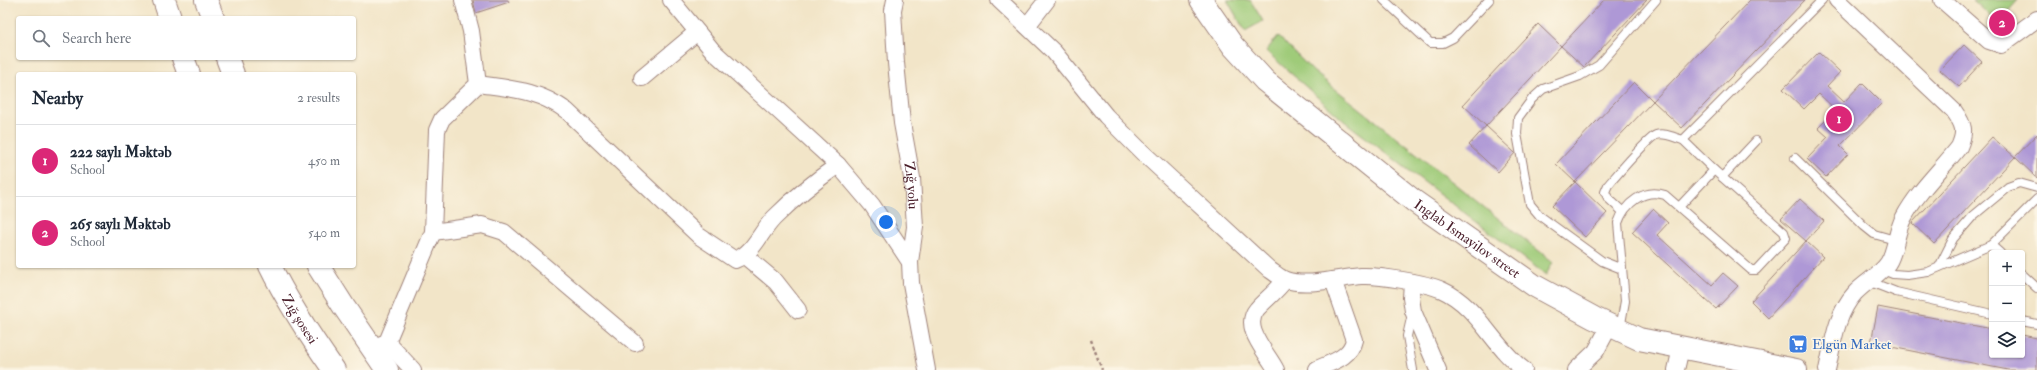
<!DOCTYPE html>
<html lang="en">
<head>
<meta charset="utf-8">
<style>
  :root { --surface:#fff; --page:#f6f6f7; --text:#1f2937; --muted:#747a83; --line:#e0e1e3; --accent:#db2777 }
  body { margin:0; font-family:"IM FELL Double Pica",serif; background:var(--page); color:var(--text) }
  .controls { position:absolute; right:12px; bottom:12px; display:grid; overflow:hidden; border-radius:4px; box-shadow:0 1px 3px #0004 }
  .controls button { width:36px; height:36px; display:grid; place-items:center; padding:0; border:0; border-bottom:1px solid var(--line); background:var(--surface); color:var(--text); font:20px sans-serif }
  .you { position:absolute; left:886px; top:222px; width:14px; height:14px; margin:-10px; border:3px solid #fff; border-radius:50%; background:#1a73e8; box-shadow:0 0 0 6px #1a73e833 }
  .badge { display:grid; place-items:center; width:26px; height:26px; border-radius:50%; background:var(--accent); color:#fff; font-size:13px; font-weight:700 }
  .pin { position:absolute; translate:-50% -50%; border:2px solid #fff; box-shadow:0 1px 4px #0006 }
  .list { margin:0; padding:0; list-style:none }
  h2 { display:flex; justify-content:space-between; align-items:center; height:52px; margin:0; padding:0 16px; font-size:17px }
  h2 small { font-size:13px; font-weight:400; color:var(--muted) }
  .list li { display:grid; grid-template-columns:26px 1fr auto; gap:12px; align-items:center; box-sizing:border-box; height:72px; padding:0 16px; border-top:1px solid var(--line) }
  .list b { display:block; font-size:15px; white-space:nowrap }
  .list p { margin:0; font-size:13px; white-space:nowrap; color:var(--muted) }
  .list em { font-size:13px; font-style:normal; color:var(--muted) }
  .icon { flex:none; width:22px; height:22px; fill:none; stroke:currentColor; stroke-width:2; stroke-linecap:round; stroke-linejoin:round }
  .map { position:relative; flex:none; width:2037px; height:370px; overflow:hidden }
  .search { position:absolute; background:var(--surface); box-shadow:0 1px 3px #0004; left:16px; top:16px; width:340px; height:44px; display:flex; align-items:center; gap:10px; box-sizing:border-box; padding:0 14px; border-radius:4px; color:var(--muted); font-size:15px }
  .panel { position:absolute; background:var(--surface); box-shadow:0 1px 3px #0004; left:16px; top:72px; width:340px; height:196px; border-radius:4px }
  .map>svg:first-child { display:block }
  .green { fill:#9fcb79; stroke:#747552 }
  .building { fill:#ae98d6 }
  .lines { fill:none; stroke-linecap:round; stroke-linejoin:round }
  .lane-casing { stroke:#9e827a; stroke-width:10 }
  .street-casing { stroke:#9e827a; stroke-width:18 }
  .secondary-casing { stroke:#9e827a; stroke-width:24 }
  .highway-casing { stroke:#9e827a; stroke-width:24 }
  .path { stroke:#9e827a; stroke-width:2.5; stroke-dasharray:3 3; stroke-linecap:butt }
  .lane { stroke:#fff; stroke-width:8 }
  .street { stroke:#fff; stroke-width:16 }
  .secondary { stroke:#fff; stroke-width:22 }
  .highway { stroke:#fff; stroke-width:22 }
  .labels { text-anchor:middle; stroke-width:3; stroke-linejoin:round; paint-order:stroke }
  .street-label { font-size:14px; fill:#4a1f2b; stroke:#fcf5e5 }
  .shop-label { font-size:14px; fill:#366cbe; stroke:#fcf5e5; text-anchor:start }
</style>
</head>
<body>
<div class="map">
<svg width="2037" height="370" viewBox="0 0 2037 370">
  <rect width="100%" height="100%" fill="#fcf5e5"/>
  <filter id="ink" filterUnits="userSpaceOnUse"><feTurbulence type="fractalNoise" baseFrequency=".025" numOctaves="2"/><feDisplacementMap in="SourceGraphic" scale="8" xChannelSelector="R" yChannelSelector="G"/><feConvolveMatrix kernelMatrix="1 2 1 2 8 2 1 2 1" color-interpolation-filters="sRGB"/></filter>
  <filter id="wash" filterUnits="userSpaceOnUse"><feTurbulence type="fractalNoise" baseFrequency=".012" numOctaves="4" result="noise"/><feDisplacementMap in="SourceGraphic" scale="16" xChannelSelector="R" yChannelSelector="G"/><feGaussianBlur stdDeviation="0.9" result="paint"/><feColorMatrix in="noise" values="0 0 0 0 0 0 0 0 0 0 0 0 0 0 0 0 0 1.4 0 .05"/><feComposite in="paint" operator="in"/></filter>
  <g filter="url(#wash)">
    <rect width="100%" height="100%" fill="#f2e5c8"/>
    <g class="green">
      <path d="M1227,0h23l13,21 -18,10z"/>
      <path d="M1973,0h45l-20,23z"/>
      <path d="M1278,36l36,36 239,190 -7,13 -202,-154 -78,-70z"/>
    </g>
    <g id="blocks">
      <g class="building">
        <path d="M473,0h35l1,2 -33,11z"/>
        <path d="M1604,0h43l-63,67 -23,-21z"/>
        <path d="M1750,0h55l-123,128 -29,-27z"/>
        <path d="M1538,24l23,22 -75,80 -23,-21z"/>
        <path d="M1964,45l18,17 -23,25 -19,-17z"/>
        <path d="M1819,52l21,20 -13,14 17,16 18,-19 20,20 -42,43 8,8 -22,23 -19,-18 21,-22 -10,-9 18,-18 -17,-16 -15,15 -21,-20z"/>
        <path d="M1634,82l19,19 -78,81 -19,-18z"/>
        <path d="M1486,126l29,27 -17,19 -29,-27z"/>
        <path d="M2037,134v44l-22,-21z"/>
        <path d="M1992,137l23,20 -81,87 -22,-21z"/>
        <path d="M1575,182l32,31 -22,24 -33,-31z"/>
        <path d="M1800,199l24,22 -18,20 -25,-22z"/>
        <path d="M1653,209l15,14 -11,12 55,50 11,-12 15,13 -22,23 -84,-77z"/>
        <path d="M1806,241l17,16 -55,61 -17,-17z"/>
        <path d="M1878,307l114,22v26h30v-20l15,3v32h-29l-137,-27z"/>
      </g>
    </g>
  </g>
  <g filter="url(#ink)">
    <use href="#blocks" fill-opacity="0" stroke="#9e827a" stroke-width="1"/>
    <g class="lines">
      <g class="lane-casing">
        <g id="lane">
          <path d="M1384,0l46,43h13l10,-5 36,-38"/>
          <path d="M1683,140l31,30"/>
          <path d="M1795,158l69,68 10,8 21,6"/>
          <path d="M1722,177l34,-36"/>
          <path d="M1622,211l-14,-13 -3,-6 3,-7c8,-9 40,-47 48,-50 8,-3 19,3 27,5l139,-140"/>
          <path d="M1991,245l9,8"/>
          <path d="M1939,267l14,-28 20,-23 35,-29 11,-4 18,5"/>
          <path d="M1622,269l-20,-8 -62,-45 -10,-12 -13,-70 1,-16 14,-19 11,-10 37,-13 19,-11 57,-65"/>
          <path d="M1883,270l10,4 14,1 21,-3 63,-27 46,-46"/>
          <path d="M2022,274l15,14"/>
          <path d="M1868,281l28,11 96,22"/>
          <path d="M1412,314l-5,22 6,34"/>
          <path d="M2022,321l15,3"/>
          <path d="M1620,329l5,-28 -7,-78c7,-20 26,-35 47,-28l86,75h5l30,-32 -2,-6 -70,-62 -35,37"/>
        </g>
      </g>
      <g class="street-casing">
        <g id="street">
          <path d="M671,0l42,51 125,114 34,40 38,57"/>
          <path id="s1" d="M895,0l-2,10 3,53 6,60 10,55 3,49 -5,35 1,21 16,87"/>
          <path d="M999,0l55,52 52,64 37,37 127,117c5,3 10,8 16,10 21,7 53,-2 75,-4 18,-1 65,7 81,14 36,16 51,57 82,80"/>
          <path d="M1942,0l47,41 12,4 36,-26"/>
          <path d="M1027,26l20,-26"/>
          <path d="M642,78l55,-46"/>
          <path d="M478,84c35,5 60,6 89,27l132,125 36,24c19,-7 25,-28 39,-42 20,-20 41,-37 64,-53"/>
          <path d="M433,232l49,-7 22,7 131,111"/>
          <path d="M745,256l31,26 22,28"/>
          <path d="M1412,282l-1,16 2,13 25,59"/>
          <path d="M387,342l26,28"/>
          <path d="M371,348l16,-6 46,-110 4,-102 5,-11 36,-35 -7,-53 -8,-31"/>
          <path d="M1317,369c15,-7 33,-11 37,-29l-21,-60"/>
          <path d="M1276,370c-8,-17 -35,-42 -19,-61 9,-10 20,-18 28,-29"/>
          <path d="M1576,370l20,-19 14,-26"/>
          <path d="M1676,370l5,-22"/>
          <path d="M1827,370c6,-27 9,-56 28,-77 10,-11 25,-18 33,-30 8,-12 8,-32 16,-46 14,-26 37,-47 55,-70 7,-16 5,-22 -5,-36l-117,-111"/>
        </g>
      </g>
      <g class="secondary-casing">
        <g id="secondary">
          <path id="s2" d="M1201,0l32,46 32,35 149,120 121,85 59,32 45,21 157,31"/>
        </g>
      </g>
      <g class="highway-casing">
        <g id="highway">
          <path d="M164,0l6,18"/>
          <path d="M206,0l7,18"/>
          <path d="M183,58l6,16"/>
          <path d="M227,58l6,16"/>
          <path id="s3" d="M270,266c18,37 40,70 64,104"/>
          <path d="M318,266l26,41 43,63"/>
        </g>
      </g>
      <path class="path" d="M1091,340l11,30"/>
      <use href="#lane" class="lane"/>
      <use href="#street" class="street"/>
      <use href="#secondary" class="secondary"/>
      <use href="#highway" class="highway"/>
    </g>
  </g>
  <defs>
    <g id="supermarket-square" transform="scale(1)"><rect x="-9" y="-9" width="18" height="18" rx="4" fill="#3f7fe0" stroke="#fcf5e5"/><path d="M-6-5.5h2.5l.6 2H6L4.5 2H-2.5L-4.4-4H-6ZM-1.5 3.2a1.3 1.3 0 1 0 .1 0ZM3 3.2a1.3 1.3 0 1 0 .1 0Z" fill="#fff"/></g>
  </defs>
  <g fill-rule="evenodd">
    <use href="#supermarket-square" x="1798" y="344"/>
  </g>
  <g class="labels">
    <g class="street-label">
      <text dy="5" stroke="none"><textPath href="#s1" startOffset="187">Zığ yolu</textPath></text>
      <text dy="5" stroke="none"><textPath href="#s2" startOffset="360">Inglab Ismayilov street</textPath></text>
      <text dy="5" stroke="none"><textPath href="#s3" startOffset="61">Zığ şosesi</textPath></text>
    </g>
    <g class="shop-label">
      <text x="1812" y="349">Elgün Market</text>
    </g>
  </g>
</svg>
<div class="controls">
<button>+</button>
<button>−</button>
<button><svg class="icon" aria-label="layers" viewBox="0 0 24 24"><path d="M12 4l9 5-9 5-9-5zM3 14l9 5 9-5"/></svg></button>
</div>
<div class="you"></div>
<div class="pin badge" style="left:1839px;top:119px">1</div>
<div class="pin badge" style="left:2002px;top:23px">2</div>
<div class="search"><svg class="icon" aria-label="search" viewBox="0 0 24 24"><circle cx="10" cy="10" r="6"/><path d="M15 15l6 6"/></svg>Search here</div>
<section class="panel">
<h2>Nearby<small>2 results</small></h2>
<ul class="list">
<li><span class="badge">1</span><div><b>222 saylı Məktəb</b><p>School</p></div><em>450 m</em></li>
<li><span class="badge">2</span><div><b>265 saylı Məktəb</b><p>School</p></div><em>540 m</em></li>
</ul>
</section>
</div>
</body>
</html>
